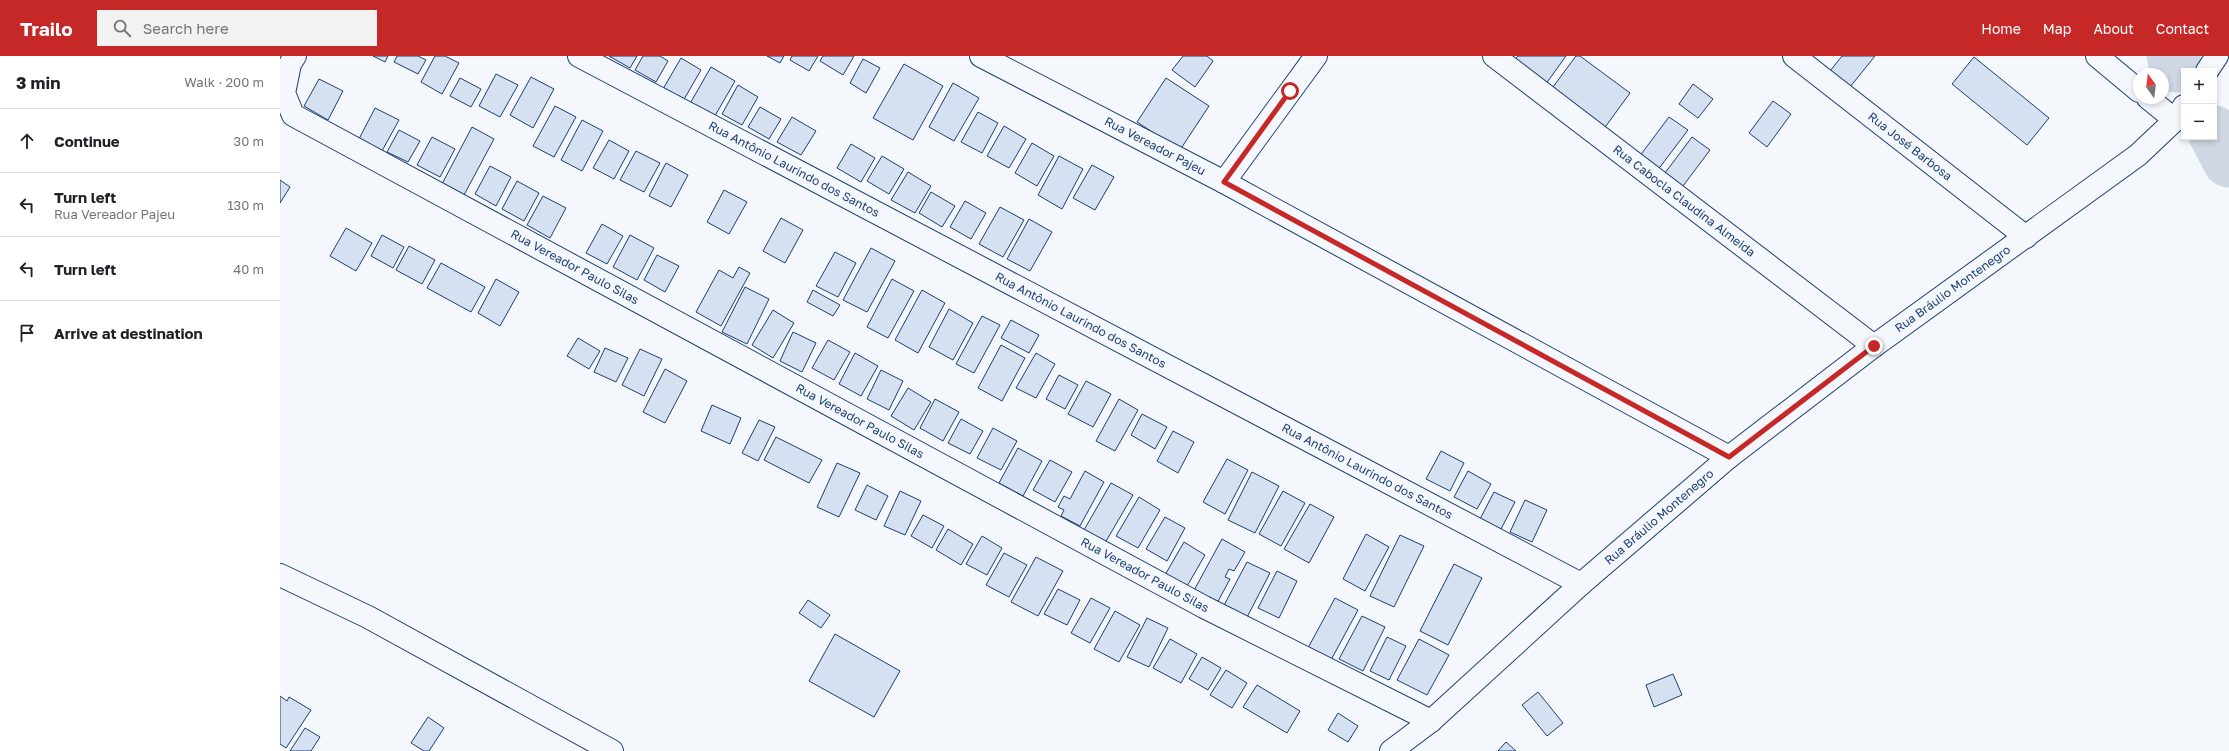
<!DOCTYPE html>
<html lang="en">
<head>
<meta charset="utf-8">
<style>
  :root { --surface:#fff; --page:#f2f2f2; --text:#202124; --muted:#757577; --line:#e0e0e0; --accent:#c62828 }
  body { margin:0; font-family:"Golos Text",sans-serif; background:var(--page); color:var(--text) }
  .controls { position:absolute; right:12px; top:12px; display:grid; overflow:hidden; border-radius:0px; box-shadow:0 2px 6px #0003 }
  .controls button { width:36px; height:36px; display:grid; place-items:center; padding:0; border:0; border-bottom:1px solid var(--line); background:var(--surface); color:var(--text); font:20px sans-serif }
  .compass { position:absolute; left:1853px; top:12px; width:36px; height:36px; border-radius:50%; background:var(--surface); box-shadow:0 2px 6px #0003; rotate:346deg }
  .stop { position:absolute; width:12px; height:12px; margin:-9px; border:3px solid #c62828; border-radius:50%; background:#fff }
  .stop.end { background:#c62828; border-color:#fff; box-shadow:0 1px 4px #0008 }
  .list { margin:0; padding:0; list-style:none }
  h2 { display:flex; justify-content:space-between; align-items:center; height:52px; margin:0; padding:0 16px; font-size:17px }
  h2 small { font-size:13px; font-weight:400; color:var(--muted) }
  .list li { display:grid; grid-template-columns:26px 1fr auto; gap:12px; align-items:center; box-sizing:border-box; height:64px; padding:0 16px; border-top:1px solid var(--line) }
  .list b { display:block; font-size:15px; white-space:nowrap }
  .list p { margin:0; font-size:13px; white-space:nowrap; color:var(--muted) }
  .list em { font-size:13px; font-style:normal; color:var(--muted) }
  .icon { flex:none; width:22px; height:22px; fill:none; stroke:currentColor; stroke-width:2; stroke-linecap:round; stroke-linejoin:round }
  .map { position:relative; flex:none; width:1949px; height:695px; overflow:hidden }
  header { display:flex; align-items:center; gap:24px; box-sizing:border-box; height:56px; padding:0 20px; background:var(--accent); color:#fff }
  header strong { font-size:19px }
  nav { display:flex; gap:22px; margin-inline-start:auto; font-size:14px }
  .search { width:280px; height:36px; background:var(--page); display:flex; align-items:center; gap:10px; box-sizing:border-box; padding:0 14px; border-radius:0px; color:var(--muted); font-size:15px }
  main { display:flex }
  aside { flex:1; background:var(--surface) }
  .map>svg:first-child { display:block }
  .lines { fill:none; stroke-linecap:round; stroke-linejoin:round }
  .river { stroke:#cfd7e4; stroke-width:53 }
  .building { fill:#d5e0f0; stroke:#1d3f73 }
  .minor-casing { stroke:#1d3f73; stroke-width:24 }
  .tertiary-casing { stroke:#1d3f73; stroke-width:24 }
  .minor { stroke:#f4f7fb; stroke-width:22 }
  .tertiary { stroke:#f4f7fb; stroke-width:22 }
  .route { stroke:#c62828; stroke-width:5 }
  .labels { text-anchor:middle; stroke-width:3; stroke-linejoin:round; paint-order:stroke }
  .street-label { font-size:12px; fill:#1d3f73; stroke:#f4f7fb }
</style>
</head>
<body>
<header>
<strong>Trailo</strong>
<div class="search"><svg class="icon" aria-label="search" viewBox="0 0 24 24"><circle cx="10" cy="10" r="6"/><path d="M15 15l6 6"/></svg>Search here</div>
<nav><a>Home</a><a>Map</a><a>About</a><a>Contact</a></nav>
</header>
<main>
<aside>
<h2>3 min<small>Walk · 200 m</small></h2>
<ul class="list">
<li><svg class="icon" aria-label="ahead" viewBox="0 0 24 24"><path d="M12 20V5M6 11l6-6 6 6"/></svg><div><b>Continue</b></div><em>30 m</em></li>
<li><svg class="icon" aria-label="left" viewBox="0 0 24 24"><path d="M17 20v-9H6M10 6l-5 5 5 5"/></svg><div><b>Turn left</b><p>Rua Vereador Pajeu</p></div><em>130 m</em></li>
<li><svg class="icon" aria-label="left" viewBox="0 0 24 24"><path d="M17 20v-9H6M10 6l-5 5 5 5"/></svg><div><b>Turn left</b></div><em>40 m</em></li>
<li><svg class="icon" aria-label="arrive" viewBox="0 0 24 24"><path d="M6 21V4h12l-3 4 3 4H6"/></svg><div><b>Arrive at destination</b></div></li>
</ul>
</aside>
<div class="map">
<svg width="1949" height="695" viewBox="0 0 1949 695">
  <rect width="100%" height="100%" fill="#f4f7fb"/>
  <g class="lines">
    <g class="river">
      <path d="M1893,0l3,10"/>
      <path d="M1934,76l15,29"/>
    </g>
  </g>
  <g class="building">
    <path d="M93,0h15l-3,6z"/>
    <path d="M117,0h21l8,4 -8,14 -24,-12z"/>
    <path d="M155,0h10l14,7 -17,31 -21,-12z"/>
    <path d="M329,0h28l-7,12z"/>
    <path d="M363,0h17l8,5 -12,21 -21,-12z"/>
    <path d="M487,0h17l-4,7z"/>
    <path d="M512,0h26l-9,15 -19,-11z"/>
    <path d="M543,0h31l-11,19 -23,-14z"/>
    <path d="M903,0h24l6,5 -18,26 -23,-17z"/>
    <path d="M1238,0h48l-23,32 -32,-24z"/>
    <path d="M1296,0h4l50,37 -27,37 -53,-39z"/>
    <path d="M1562,0h33l-25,31 -20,-16z"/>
    <path d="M1694,1l75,61 -22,27 -75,-61z"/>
    <path d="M401,2l20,12 -18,31 -20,-12z"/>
    <path d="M583,3l17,9 -14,25 -16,-10z"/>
    <path d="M624,8l39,22 -30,54 -40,-22z"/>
    <path d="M431,11l24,14 -23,40 -24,-14z"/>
    <path d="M216,18l22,11 -18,32 -21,-11z"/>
    <path d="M251,21l23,12 -21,39 -23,-13z"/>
    <path d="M180,22l21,11 -10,18 -21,-11z"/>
    <path d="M886,22l43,28 -29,44 -43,-28z"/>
    <path d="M39,23l24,12 -15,29 -24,-14z"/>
    <path d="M673,27l26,15 -25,43 -25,-14z"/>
    <path d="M1413,28l20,15 -15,19 -19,-14z"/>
    <path d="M458,29l20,12 -16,28 -20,-11z"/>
    <path d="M1493,45l18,13 -24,33 -18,-14z"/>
    <path d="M275,50l21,11 -22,40 -21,-11z"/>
    <path d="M480,51l21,12 -12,20 -21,-12z"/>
    <path d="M95,52l24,12 -17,31 -23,-12z"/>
    <path d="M698,56l20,11 -16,30 -21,-11z"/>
    <path d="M512,61l24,14 -15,24 -24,-13z"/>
    <path d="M1389,61l19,13 -34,45 -18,-14z"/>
    <path d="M302,64l21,11 -21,40 -21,-11z"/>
    <path d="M724,70l22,13 -17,29 -22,-12z"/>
    <path d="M192,71l22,12 -30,56 -22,-11z"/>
    <path d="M119,74l21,11 -12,21 -21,-10z"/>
    <path d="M152,81l23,12 -15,28 -23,-12z"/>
    <path d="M1412,81l18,13 -30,40 -18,-13z"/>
    <path d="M329,84l20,11 -15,28 -21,-11z"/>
    <path d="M752,87l22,13 -17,30 -22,-13z"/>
    <path d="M571,88l24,14 -14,24 -24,-14z"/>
    <path d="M356,95l24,12 -16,29 -24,-12z"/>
    <path d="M602,100l22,13 -15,25 -22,-13z"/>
    <path d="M779,100l24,13 -21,40 -24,-14z"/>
    <path d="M386,107l22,12 -17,32 -22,-11z"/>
    <path d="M812,109l22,12 -19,33 -22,-12z"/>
    <path d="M210,110l21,11 -15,29 -21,-12z"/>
    <path d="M628,116l23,14 -16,27 -24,-13z"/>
    <path d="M0,124l10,7 -10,16z"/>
    <path d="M237,125l22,12 -15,28 -22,-12z"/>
    <path d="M444,134l23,12 -18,32 -22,-12z"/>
    <path d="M651,136l24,14 -13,21 -23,-14z"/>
    <path d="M263,140l23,12 -16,30 -23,-13z"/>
    <path d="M685,145l21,12 -15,26 -21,-12z"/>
    <path d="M720,151l24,13 -21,37 -24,-13z"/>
    <path d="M501,162l22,12 -18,33 -22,-12z"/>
    <path d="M749,163l23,13 -22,39 -23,-12z"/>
    <path d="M322,168l21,12 -16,28 -21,-11z"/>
    <path d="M66,172l26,15 -16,28 -26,-15z"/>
    <path d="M102,179l22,12 -11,21 -22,-12z"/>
    <path d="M350,179l24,13 -17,32 -24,-13z"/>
    <path d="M129,190l26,14 -13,24 -26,-14z"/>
    <path d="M591,192l24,13 -28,51 -24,-12z"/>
    <path d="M555,196l21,11 -18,34 -22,-11z"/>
    <path d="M377,199l22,11 -14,26 -21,-12z"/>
    <path d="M161,207l44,24 -14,25 -44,-24z"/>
    <path d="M459,211l11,6 -29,53 -25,-14 23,-42 14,8z"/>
    <path d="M216,223l23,13 -19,34 -22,-13z"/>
    <path d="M612,223l22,12 -26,47 -21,-11z"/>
    <path d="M465,231l24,12 -22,45 -25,-12z"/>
    <path d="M533,234l27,15 -7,11 -26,-14z"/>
    <path d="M642,234l23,13 -27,50 -23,-13z"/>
    <path d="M669,253l24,14 -20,37 -24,-13z"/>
    <path d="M493,254l21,13 -21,35 -21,-13z"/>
    <path d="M702,260l18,9 -26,48 -18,-9z"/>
    <path d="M731,264l28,15 -10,18 -28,-15z"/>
    <path d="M513,276l23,11 -14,29 -22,-11z"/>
    <path d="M298,282l22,13 -11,18 -22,-13z"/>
    <path d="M548,284l22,12 -16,28 -22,-12z"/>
    <path d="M721,289l24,13 -23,43 -24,-13z"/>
    <path d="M325,292l23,10 -12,24 -22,-10z"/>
    <path d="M360,293l22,10 -18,37 -22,-11z"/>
    <path d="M575,297l23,13 -17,30 -22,-12z"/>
    <path d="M756,297l19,11 -19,34 -20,-10z"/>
    <path d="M385,313l22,12 -22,42 -22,-11z"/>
    <path d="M601,314l22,11 -14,29 -22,-11z"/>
    <path d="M779,319l19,10 -13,24 -19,-10z"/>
    <path d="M806,325l25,13 -18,33 -25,-13z"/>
    <path d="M628,332l23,14 -17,28 -23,-14z"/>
    <path d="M655,343l24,13 -16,29 -23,-13z"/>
    <path d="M839,343l19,11 -23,41 -19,-10z"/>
    <path d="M432,349l29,13 -11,26 -29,-13z"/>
    <path d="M862,358l25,13 -12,22 -24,-14z"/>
    <path d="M681,363l22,12 -13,23 -22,-11z"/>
    <path d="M479,364l16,7 -17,34 -16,-8z"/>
    <path d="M713,372l24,13 -16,29 -24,-12z"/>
    <path d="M893,375l21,11 -16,31 -21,-12z"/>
    <path d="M496,381l46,23 -13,23 -45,-23z"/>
    <path d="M738,392l24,13 -19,35 -24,-13z"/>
    <path d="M1161,395l23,12 -14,28 -24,-12z"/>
    <path d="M947,403l21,11 -23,44 -22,-12z"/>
    <path d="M770,404l22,12 -17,30 -22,-12z"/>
    <path d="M557,407l23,10 -21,44 -22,-10z"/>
    <path d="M805,415l19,11 -24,44 -19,-10 3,-6 -6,-3 6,-11 6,3z"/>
    <path d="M1188,415l23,13 -14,25 -23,-12z"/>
    <path d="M972,416l27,14 -24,47 -27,-13z"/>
    <path d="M831,427l22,12 -28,48 -21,-13z"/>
    <path d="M587,429l21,11 -12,24 -21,-10z"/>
    <path d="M620,435l21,10 -16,34 -21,-9z"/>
    <path d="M1003,435l22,12 -24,43 -22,-12z"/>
    <path d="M1214,436l21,10 -14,27 -21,-10z"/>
    <path d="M859,441l21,13 -22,38 -22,-12z"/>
    <path d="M1245,444l22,10 -15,32 -22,-10z"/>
    <path d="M1030,448l24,13 -25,46 -25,-14z"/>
    <path d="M643,459l21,11 -12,22 -21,-12z"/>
    <path d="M885,461l20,11 -18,33 -21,-12z"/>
    <path d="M668,473l25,15 -12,21 -25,-15z"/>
    <path d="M1086,478l23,13 -24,44 -22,-12z"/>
    <path d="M1120,479l24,11 -30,61 -24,-11z"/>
    <path d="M702,480l20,12 -15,27 -21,-11z"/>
    <path d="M942,483l23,13 -11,19 -5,-2 -4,8 5,2 -15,28 -23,-13z"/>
    <path d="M904,486l21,13 -19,33 -21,-13z"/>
    <path d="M724,497l23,12 -18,32 -23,-12z"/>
    <path d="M756,501l27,14 -25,45 -27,-14z"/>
    <path d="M967,506l23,11 -25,48 -23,-12z"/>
    <path d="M1174,508l28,14 -34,67 -28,-14z"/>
    <path d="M997,515l20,10 -18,37 -21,-10z"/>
    <path d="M778,533l22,11 -13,25 -23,-11z"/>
    <path d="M811,542l19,10 -20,35 -19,-10z"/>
    <path d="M1055,542l23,12 -27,50 -23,-12z"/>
    <path d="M528,544l22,15 -9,13 -22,-15z"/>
    <path d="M835,555l25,14 -21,37 -25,-13z"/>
    <path d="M1082,560l23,11 -22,44 -24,-12z"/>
    <path d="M867,562l21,10 -19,39 -22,-10z"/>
    <path d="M555,578l65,37 -26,46 -65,-36z"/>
    <path d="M1107,581l19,9 -17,34 -19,-9z"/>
    <path d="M890,583l27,15 -16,29 -28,-15z"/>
    <path d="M1139,583l30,16 -22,40 -30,-15z"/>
    <path d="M922,601l19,11 -13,22 -19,-11z"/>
    <path d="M946,614l21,13 -15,25 -22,-13z"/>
    <path d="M1393,618l9,21 -28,12 -8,-22z"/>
    <path d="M977,629l43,26 -13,22 -44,-26z"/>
    <path d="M1258,636l25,31 -16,13 -25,-31z"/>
    <path d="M0,640l7,5 2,-4 22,13 -25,38 -6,-4z"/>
    <path d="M1058,657l20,13 -10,16 -20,-12z"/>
    <path d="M148,661l16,11 -15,23h-5l-13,-8z"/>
    <path d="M25,672l15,9 -9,14h-21z"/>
    <path d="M1226,686l10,9h-18z"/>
  </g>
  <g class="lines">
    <g class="minor-casing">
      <g id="minor">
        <path id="s1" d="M15,0l-5,8 -6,29 9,22 911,492 227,114"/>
        <path id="s2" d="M299,0l1002,528"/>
        <path id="s3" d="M701,0l243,126 505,275"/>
        <path id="s4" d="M1214,0l380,290"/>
        <path id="s5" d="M1514,0l232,181"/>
        <path d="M1817,0l42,35"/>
        <path d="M1868,42l27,22"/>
        <path d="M944,126l92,-126"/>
        <path d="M0,519l88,42 244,134"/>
      </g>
    </g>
    <g class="tertiary-casing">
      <g id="tertiary">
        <path d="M1927,15l10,-15"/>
        <path id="s6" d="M1111,695l40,-30 150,-137 148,-127 145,-111 264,-191 37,-35 9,-14"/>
      </g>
    </g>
    <use href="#minor" class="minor"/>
    <use href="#tertiary" class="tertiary"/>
  </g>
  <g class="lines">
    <path class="route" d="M1010,35l-66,91 505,275 145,-111"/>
  </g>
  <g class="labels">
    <g class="street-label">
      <text dy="4" stroke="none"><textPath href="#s3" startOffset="196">Rua Vereador Pajeu</textPath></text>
      <text dy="4" stroke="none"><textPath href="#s5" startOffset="147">Rua José Barbosa</textPath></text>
      <text dy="4" stroke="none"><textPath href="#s2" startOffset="243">Rua Antônio Laurindo dos Santos</textPath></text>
      <text dy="4" stroke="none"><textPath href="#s4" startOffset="239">Rua Cabocla Claudina Almeida</textPath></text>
      <text dy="4" stroke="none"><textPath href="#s1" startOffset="383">Rua Vereador Paulo Silas</textPath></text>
      <text dy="4" stroke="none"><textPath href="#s6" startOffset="728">Rua Bráulio Montenegro</textPath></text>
      <text dy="4" stroke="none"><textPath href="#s2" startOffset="567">Rua Antônio Laurindo dos Santos</textPath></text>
      <text dy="4" stroke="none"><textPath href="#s1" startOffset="707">Rua Vereador Paulo Silas</textPath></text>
      <text dy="4" stroke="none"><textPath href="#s2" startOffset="891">Rua Antônio Laurindo dos Santos</textPath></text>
      <text dy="4" stroke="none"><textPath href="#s6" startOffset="356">Rua Bráulio Montenegro</textPath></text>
      <text dy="4" stroke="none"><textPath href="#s1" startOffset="1031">Rua Vereador Paulo Silas</textPath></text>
    </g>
  </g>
</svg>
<div class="controls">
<button>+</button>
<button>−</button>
</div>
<svg class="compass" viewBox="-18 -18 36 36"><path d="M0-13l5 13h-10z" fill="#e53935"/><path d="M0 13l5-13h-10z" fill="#757577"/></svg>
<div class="stop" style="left:1010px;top:35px"></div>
<div class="stop end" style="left:1594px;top:290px"></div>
</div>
</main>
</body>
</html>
